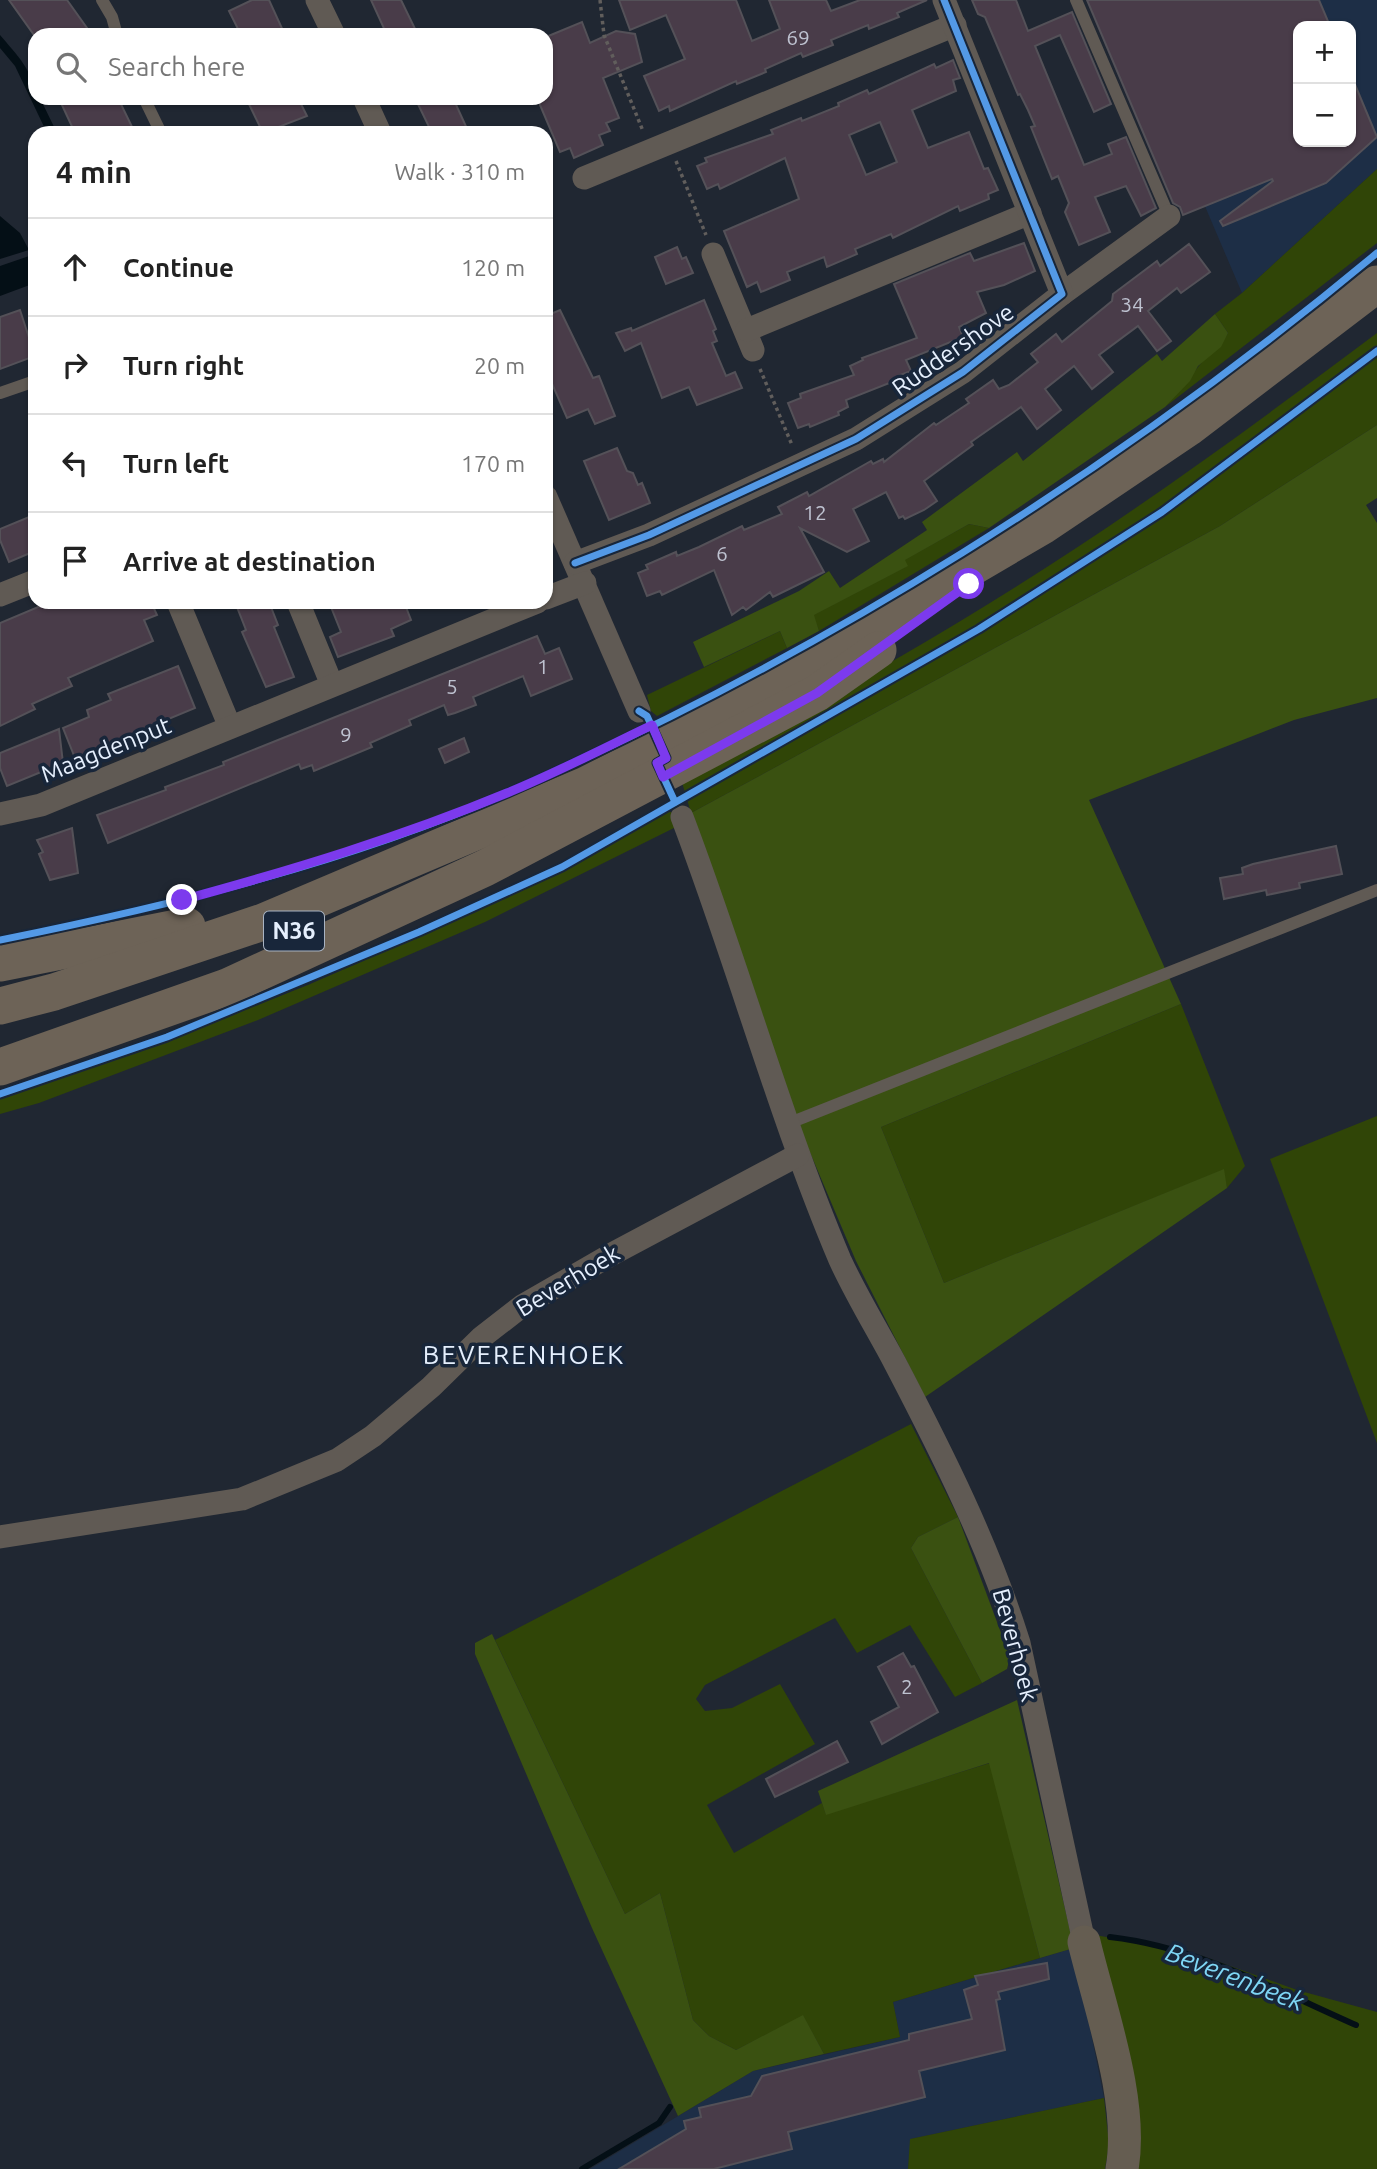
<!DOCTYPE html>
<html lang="en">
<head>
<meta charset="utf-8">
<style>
  :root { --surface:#fff; --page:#f6f6f6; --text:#222; --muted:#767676; --line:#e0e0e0 }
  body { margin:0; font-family:Ubuntu,sans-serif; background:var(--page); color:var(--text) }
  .controls { position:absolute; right:21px; top:21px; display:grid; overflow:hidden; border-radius:14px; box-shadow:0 2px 5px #0004 }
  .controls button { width:63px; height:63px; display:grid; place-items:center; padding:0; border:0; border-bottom:2px solid var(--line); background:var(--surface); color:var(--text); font:35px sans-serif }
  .stop { position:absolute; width:21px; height:21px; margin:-16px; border:5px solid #7c3aed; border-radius:50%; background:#fff }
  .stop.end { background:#7c3aed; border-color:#fff; box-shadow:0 2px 7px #0008 }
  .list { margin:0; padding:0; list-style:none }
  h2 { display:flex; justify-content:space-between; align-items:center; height:91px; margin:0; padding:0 28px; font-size:30px }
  h2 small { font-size:23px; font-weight:400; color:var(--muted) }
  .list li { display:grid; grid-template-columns:46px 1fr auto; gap:21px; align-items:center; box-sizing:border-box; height:98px; padding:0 28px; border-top:2px solid var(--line) }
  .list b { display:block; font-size:26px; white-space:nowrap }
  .list em { font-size:23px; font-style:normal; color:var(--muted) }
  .icon { flex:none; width:38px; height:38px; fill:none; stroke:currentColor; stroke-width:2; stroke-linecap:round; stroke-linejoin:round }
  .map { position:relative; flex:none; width:1377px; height:2169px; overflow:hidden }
  .search { position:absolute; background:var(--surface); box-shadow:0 2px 5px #0004; left:28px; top:28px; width:525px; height:77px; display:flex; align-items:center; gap:18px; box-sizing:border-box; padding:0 24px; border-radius:21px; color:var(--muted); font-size:26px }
  .panel { position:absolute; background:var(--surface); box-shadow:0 2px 5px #0004; left:28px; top:126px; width:525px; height:483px; border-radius:21px }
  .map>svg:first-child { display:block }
  .built { fill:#1d2e46; fill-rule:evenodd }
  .green { fill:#304507 }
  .forest { fill:#3a5111 }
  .water { fill:#040f16 }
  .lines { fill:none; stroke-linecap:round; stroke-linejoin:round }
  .stream { stroke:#040f16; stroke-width:6 }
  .building { fill:#493c49; stroke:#545158; stroke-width:2; fill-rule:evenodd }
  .path { stroke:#615e5c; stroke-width:3.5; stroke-dasharray:3.5 3.5; stroke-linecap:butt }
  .lane { stroke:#605a54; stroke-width:12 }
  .street { stroke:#605a54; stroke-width:23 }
  .secondary { stroke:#655d51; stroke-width:33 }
  .primary { stroke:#6d6357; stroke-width:37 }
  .cycleway-casing { stroke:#18263a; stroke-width:11 }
  .cycleway { stroke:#5399e6; stroke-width:7 }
  .route { stroke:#7c3aed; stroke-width:9 }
  .labels { text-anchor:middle; stroke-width:7; stroke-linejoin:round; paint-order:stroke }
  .number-label { font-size:21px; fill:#bec2d0 }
  .shield { fill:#18263a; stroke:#a8b3c2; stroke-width:2 }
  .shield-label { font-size:23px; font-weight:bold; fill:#e5effd }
  .street-label { font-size:24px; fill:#e5effd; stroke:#18263a }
  .neighbourhood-label { font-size:26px; letter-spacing:2px; fill:#e5effd; stroke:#18263a }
  .water-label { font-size:26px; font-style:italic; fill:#7ed6f5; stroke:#18263a }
</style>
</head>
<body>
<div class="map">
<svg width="1377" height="2169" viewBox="0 0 1377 2169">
  <rect width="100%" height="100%" fill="#202732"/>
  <g class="built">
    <path d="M1117,0h260v169l-135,124zM1298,26h53v116h-53z"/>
    <path d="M1074,1948l30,150 -193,41 -3,30h-318l163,-98 147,-34 -7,-35z"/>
  </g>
  <g class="green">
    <path d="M1377,169v74l-212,164c12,-13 22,-26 33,-40 10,-13 22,-19 30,-34l-13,-19 27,-21z"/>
    <path d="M1377,333v92l-157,101 -529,287 -10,-34c102,-56 205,-112 304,-173 136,-83 265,-178 392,-273z"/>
    <path d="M969,524l20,4 -170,103 -6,-16 94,-49 -3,-6z"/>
    <path d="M780,631l7,17 -130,68 -6,-5 -4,-16z"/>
    <path d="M669,811l5,3 4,12 -193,96 -227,98 -219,83 -39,11v-16l156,-53 152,-60 251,-111z"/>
    <path d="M1181,1004l64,162 -18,22 -4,-18 -279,113 -63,-156z"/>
    <path d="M1377,1116v327l-107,-284z"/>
    <path d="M911,1424l47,93 -40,20 -7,11 71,135 -27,14 -45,-72 -53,28 -22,-35 -130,67 -9,14 9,12 27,-3 48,-24 35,60 -108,61 27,48 88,-50 4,11 164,-51 50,195 -147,44 7,35 -76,17 -21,-38 -67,34 -27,-14 -16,-16 -33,-127 -35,21 -130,-274z"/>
    <path d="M1095,1935l96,17 106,38 80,22v157h-243z"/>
    <path d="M1104,2098l5,46 -4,25h-197l2,-30z"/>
  </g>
  <g class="forest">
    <path d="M1215,314l13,19 -7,14 -23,19 -8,15 -25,26 -176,121 -20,-4 -64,36 3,6 -94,49 5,16 -32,17 -7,-17 -76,36 -11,-25 106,-51 30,-20 11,17 87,-58 -5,-8 95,-70 6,9 134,-107 5,7z"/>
    <path d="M1377,425v73l-11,7 11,18v175l-83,22 -205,80 92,204 -300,123 63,156 280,-114 3,19 -302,209 -69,-136 -50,-118 -115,-330 529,-287z"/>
    <path d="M958,1517l52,140 -3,12 -25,14 -71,-135 7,-11z"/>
    <path d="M492,1634l133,280 35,-21 33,127 16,16 27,14 67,-35 21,39 -71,17 -75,45 -86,-188 -117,-274v-11z"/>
    <path d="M1017,1700l57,248 -34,10 -51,-195 -163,52 -8,-24z"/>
  </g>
  <g class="water">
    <path d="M0,35c16,19 35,37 35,63h5l17,35h-10l-32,-67 -15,-18z"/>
    <path d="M0,216l20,17 9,17 -29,9z"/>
    <path d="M35,254v29l-35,13v-30z"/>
  </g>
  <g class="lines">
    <g class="stream">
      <path d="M1110,1937c87,10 167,53 246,88"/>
      <path d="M582,2169l77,-46 11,-16"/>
    </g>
  </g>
  <g class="building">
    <path d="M9,0h58l25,35h-58z"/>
    <path d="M252,0h17l16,35h-44l-12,-24z"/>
    <path d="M371,0h30l17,35h-31z"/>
    <path d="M619,0h117l16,41 28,-12 -11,-29h57l5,11 29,-11h67l-30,13 2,4 -30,12 -1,-4 -37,15 2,5 -30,12 -2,-4 -36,16 1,3 -29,12 -1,-3 -66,30 -1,-5 -10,5 -15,-35 41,-17 -19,-44 -36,15z"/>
    <path d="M972,0h44l12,31 44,-19 39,92 -17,8 -34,-77 -25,11 49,119 28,-11 -4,-10 18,-7 30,71 -15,8 -15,-30 -31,11 15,35 -31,13 -14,-33 4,-9 -11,-27 -6,3 -21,-52 4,-1 -7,-16 -8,-16 -2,1 -33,-78 -7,-3z"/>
    <path d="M1087,0h232l11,26h-32v116h53v-67l26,62 -51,46 -103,43 -3,-5 53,-40 -1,-2 -89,36 -3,-8 -7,-4z"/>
    <path d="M582,22l8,21 26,-12 19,3 7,28 -39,16 16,40 -13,5 4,8 -11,4 4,10 -29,13 -4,-10 -10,4 -23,-54h9v-61z"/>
    <path d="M953,60l7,18 -7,2 3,11 -44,19 16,38 41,-16 15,37 4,-1 10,22 -10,4 1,5 -29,12 -2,-5 -65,32 -2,-4 -36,15 2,5 -30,13 -3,-10 -37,15 3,8 -29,12 -4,-10 -10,5 -23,-56 75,-32 -14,-41 -65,31 -2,-5 -11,5 -10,-23 10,-4 -2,-4 68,-24 -2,-4 30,-12 1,3 37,-15 -1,-3 29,-13 2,4 65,-30 2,4zM880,122l17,40 -31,13 -17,-40z"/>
    <path d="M72,98h46l17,35h-60l-14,-30z"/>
    <path d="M246,98h52l9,18 -44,17z"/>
    <path d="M415,98h38l16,35h-37z"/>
    <path d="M1024,243l11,28 -31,14 -27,7 9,21 -27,14 4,10 -57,23 5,11 -11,4 2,3 -56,22 2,7 -10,5 1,3 -29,12 -1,-3 -11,4 -10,-25 13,-5 -1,-4 54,-19 -4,-9 13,-6 -1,-2 55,-20 -23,-54 76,-31 4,8z"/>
    <path d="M1189,244l21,28 -29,21 -4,-5 -29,23 23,30 -14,10 -19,-25 -39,29 14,17 -21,17 -18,-23 -29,23 16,21 -24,19 -16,-22 -50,35 2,3 -49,36 13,20 -13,9 -19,9 -2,-3 -4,2 -13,-26 -33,17 16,32 -22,11 -47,-24 24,44 -51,25 -3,-5 -24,18 -3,-3 -11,8 -18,-45 -52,25 -2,-4 -13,5 -9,-23 10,-4 -2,-4 30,-13 1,4 22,-9 43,-21 2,4 38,-16 -4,-7 29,-15 2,4 62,-35 2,3 10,-5 1,3 50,-39 2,2 33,-22 -3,-4 27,-19 6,9 10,-4 29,-23 -7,-8 25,-20 6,8 50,-41 1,-7 44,-33 3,5z"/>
    <path d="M677,247l5,12 4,-2 7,16 -27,11 -11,-27z"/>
    <path d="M704,300l12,29 -3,2 4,10 -5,2 14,33 9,-4 7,16 -45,17 -8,-18 -27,11 -21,-55 -16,8 -9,-18 15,-5 1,3z"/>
    <path d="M20,310l15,46 -35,13v-52z"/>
    <path d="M560,310l33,68 6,-2 16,40 -20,8 -7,-15 -21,9 -21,-48v-54z"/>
    <path d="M617,448l10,23 6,2 5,12 4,-2 8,20 -41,17 -25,-59z"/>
    <path d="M29,517l6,14v20l-26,11 -9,-22v-11z"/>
    <path d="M50,602h101l6,13 -13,5 9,21 -85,37 4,8 -40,18 3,5 -35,17v-103z"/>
    <path d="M235,602h34l9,23 -4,2 20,50 -28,10 -24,-55 4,-2z"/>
    <path d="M329,602h75l7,18 -20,9 3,7 -56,21 -8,-20 11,-5z"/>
    <path d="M537,636l8,18 14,-6 13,31 -41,17 -8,-20 -50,21 3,8 -21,8 -7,2 -4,-10 -35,15 2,5 -41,18 2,4 -58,24 -2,-6 -11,4 -2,-5 -191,79 -11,-28 69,-25 -1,-3 59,-22 -1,-3z"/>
    <path d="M178,666l17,42 -120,50 -12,-30 26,-11 -2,-7 24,-10 -3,-6z"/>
    <path d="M59,729l4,34 -56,23 -7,-18v-15z"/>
    <path d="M464,738l5,14 -24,11 -6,-14z"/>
    <path d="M72,828l6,45 -28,7 -11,-26 4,-2 -6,-12z"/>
    <path d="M1336,846l6,28 -43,9 1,5 -9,2 -24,5 -1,-5 -42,9 -4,-21 23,-4 -1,-6 11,-4z"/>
    <path d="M903,1653l8,14 3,-1 24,46 -56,32 -11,-22 28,-15 -21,-40z"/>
    <path d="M837,1741l11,21 -73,35 -9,-18z"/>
    <path d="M1047,1963l2,16 -51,13 2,7 -4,1 9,50 -86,21 6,26 -137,35 4,17 -78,20h-95l67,-40 -2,-8 17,-4 -2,-9 52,-12 11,-20 147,-36v-6l63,-15 -8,-29 14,-5 -3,-9z"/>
  </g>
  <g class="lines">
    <g class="path">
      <path d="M600,0l4,35 39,96"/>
      <path d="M676,161l30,74"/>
      <path d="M760,369l32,76"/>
    </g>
    <g class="lane">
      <path d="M102,0l10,17 5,18"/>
      <path d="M1076,0l93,216"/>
      <path d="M144,98l17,35"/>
      <path d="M0,393l35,-12"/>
      <path d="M787,1124l590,-234"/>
    </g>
    <g class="street">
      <path d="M317,0l17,35"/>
      <path d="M364,98l16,35"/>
      <path d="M584,178l371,-153"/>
      <path d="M713,254l40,96"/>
      <path d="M1062,294l107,-78"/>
      <path d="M747,330l283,-117"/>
      <path d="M546,497l93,214"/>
      <path d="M575,563l74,-28 207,-96 107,-67 99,-78 -118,-294"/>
      <path d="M0,595l35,-14"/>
      <path d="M546,598l39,-15"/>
      <path d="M178,602l52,125"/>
      <path d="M298,602l34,83"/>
      <path d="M0,814l41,-9 496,-203"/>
      <path d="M682,817c56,147 97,299 158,443 16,35 37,69 55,103 47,90 94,183 124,280l65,299"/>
      <path d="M0,1537l242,-38 95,-39 36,-24 58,-49 51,-50 40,-31 92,-53 184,-98"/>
    </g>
    <path class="secondary" d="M1084,1942c16,67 50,159 38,227"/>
    <g class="primary">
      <path d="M0,963l187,-37"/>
      <path d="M0,1006l54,-14 209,-70 323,-137 105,-53 353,-207 144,-97 189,-144"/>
      <path d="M0,1067l227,-80 258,-119 332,-175 61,-43"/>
    </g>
    <g class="cycleway-casing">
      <g id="cycleway">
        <path d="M575,563l74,-28 207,-96 107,-67 99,-78 -118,-294"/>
        <path d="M639,711l8,5 19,42 -9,5 18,39"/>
        <path d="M0,940c173,-35 347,-77 510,-148 309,-135 608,-323 867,-539"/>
        <path d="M0,1094l167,-57 252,-105 143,-65 417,-238 183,-117 215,-161"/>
      </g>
    </g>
    <use href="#cycleway" class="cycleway"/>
  </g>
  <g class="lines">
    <path class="route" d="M182,900c110,-30 219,-63 325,-107 49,-20 97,-45 145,-68l14,33 -9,5 6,14 154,-84 152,-109"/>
  </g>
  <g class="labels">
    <g class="number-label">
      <text x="798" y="45">69</text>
      <text x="1132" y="312">34</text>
      <text x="815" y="520">12</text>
      <text x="722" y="561">6</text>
      <text x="543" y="674">1</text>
      <text x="452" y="694">5</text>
      <text x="346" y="742">9</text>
      <text x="907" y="1694">2</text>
    </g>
    <rect class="shield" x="264" y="911.5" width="60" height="39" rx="5"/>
    <g class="shield-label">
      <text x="294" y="939">N36</text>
    </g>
    <g class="street-label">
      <text transform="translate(953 350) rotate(-35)" y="8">Ruddershove</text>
      <text transform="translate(106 750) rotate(-22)" y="8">Maagdenput</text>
      <text transform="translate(568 1281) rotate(-31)" y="8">Beverhoek</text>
      <text transform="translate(1015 1645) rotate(75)" y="8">Beverhoek</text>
    </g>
    <g class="neighbourhood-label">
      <text x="524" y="1364">BEVERENHOEK</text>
    </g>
    <g class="water-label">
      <text transform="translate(1235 1977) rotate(21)" y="9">Beverenbeek</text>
    </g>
  </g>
</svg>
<div class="controls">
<button>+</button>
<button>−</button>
</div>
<div class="stop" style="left:969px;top:584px"></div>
<div class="stop end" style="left:182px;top:900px"></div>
<div class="search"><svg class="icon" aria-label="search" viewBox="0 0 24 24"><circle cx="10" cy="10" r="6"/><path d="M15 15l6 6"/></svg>Search here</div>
<section class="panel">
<h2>4 min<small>Walk · 310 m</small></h2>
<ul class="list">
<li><svg class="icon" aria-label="ahead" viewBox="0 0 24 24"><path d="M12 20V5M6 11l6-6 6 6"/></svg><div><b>Continue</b></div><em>120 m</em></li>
<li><svg class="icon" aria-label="right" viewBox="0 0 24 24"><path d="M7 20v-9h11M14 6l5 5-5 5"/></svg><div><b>Turn right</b></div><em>20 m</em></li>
<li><svg class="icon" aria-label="left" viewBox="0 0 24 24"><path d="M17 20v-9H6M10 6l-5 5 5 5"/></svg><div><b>Turn left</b></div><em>170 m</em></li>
<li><svg class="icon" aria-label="arrive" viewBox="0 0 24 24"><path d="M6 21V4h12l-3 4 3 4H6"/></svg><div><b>Arrive at destination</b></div></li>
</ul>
</section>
</div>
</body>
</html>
